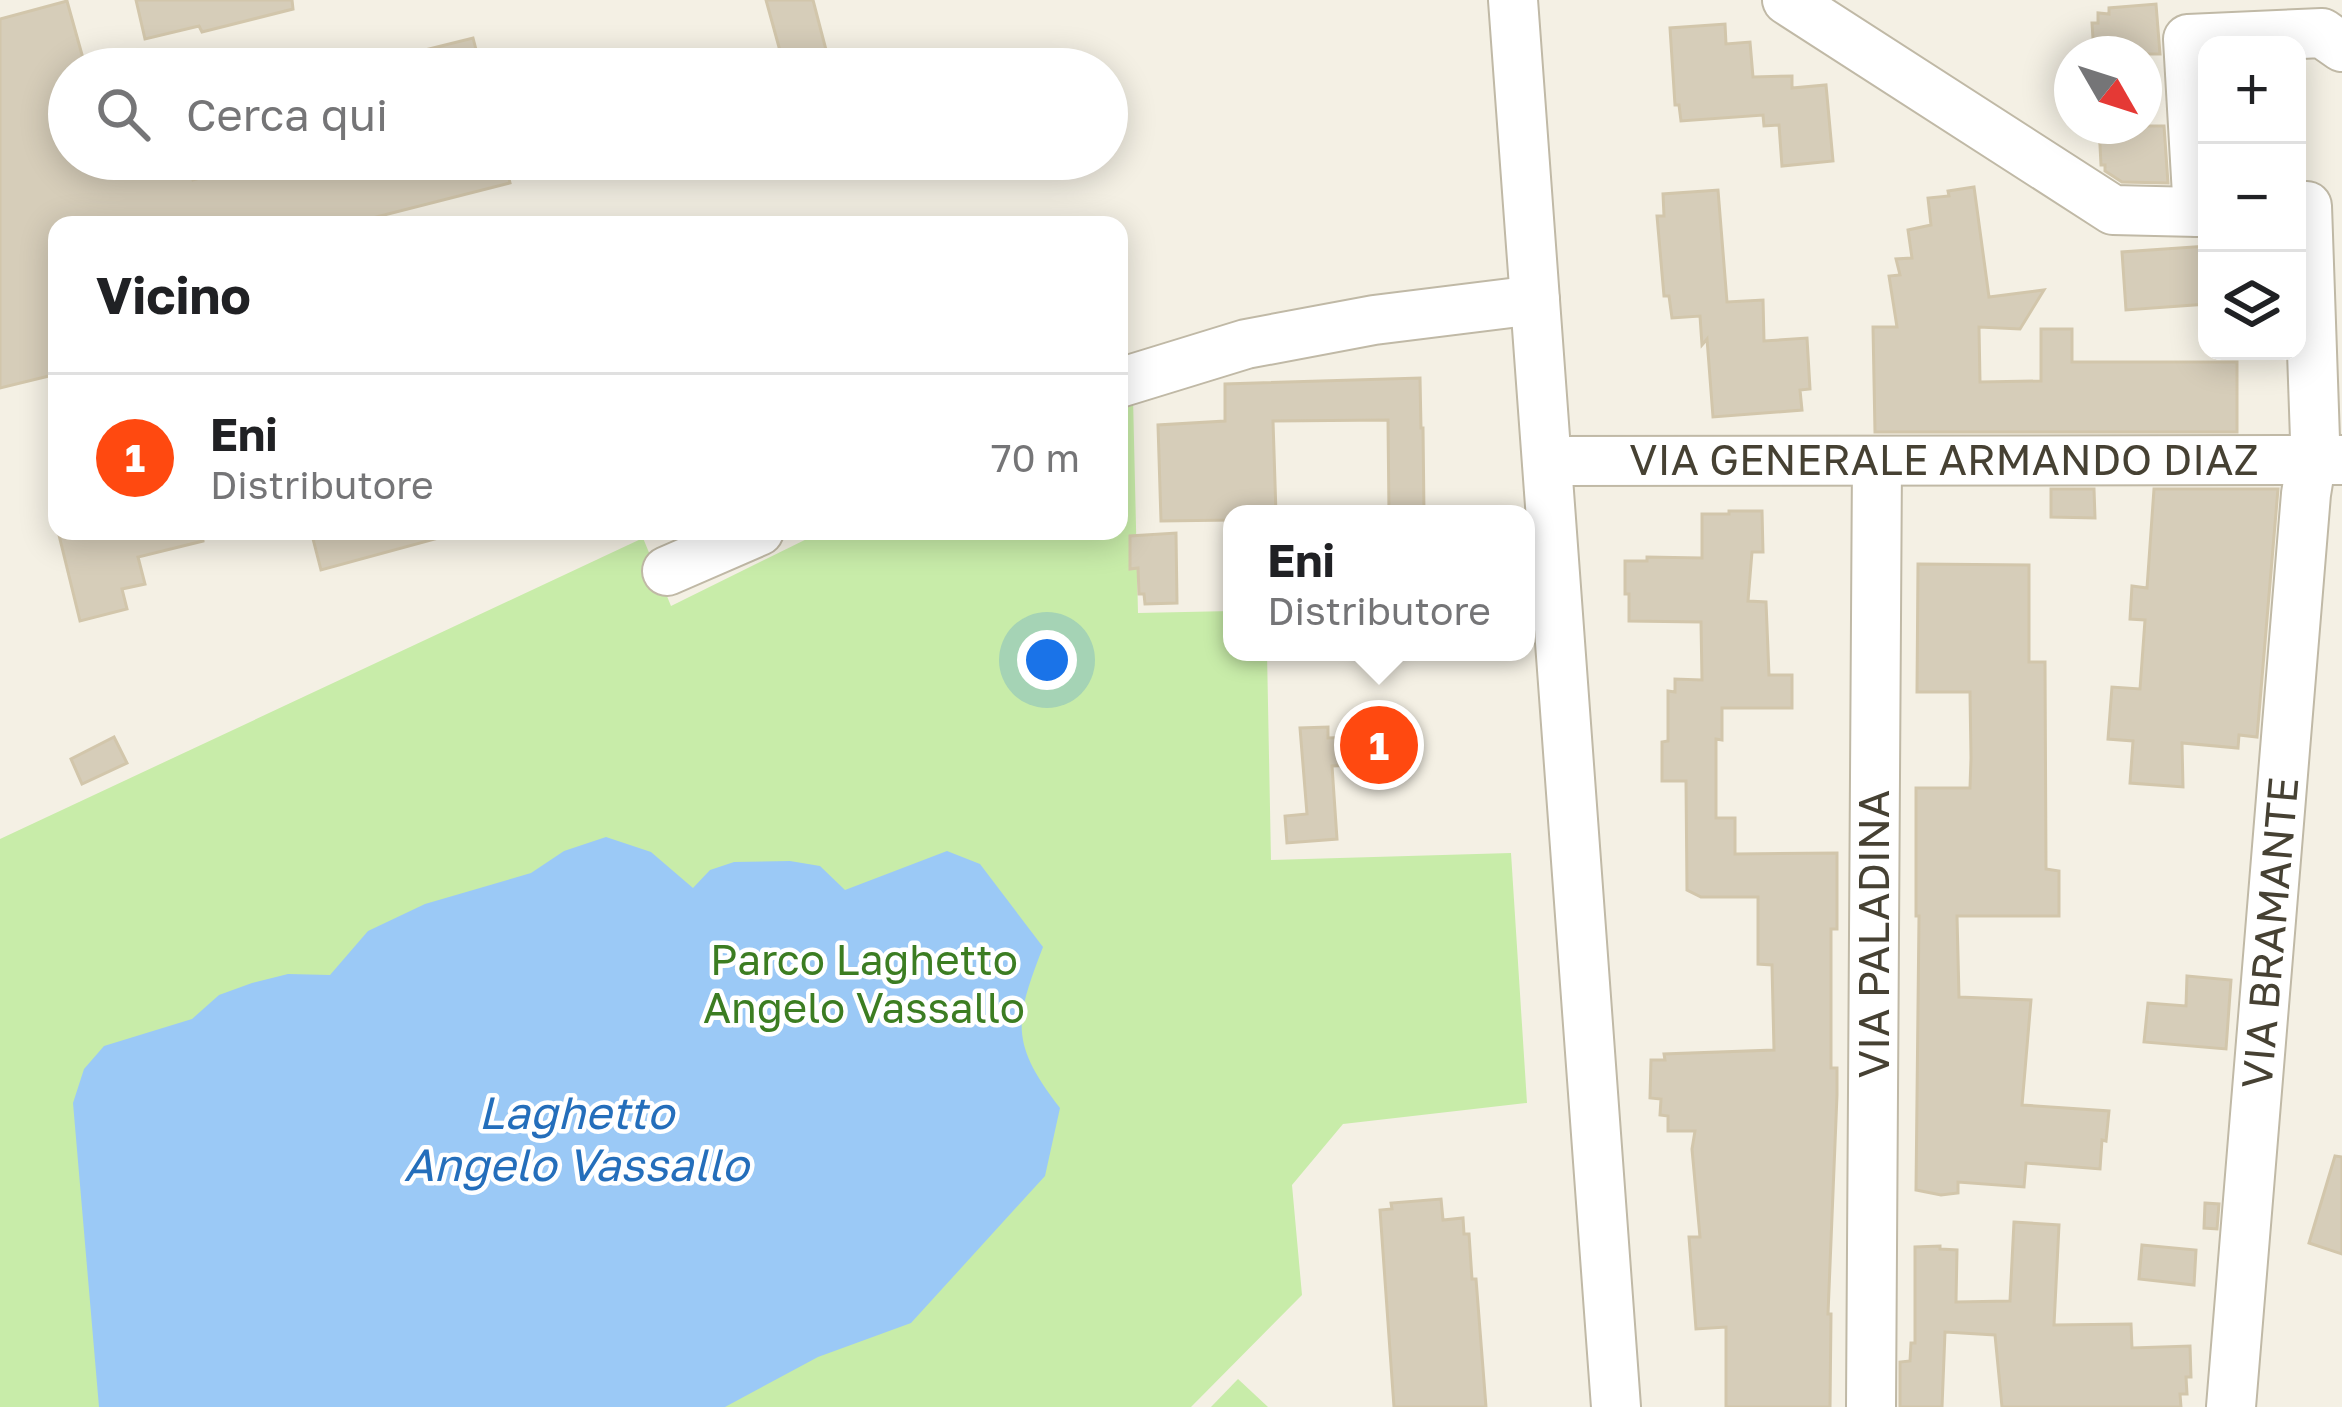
<!DOCTYPE html>
<html lang="it">
<head>
<meta charset="utf-8">
<style>
  :root { --surface:#fff; --page:#f2f2f2; --text:#202124; --muted:#757577; --line:#e0e0e0; --accent:#ff4910 }
  body { margin:0; font-family:"Golos Text",sans-serif; background:var(--page); color:var(--text) }
  .controls { position:absolute; right:36px; top:36px; display:grid; overflow:hidden; border-radius:24px; box-shadow:0 6px 30px #0003 }
  .controls button { width:108px; height:108px; display:grid; place-items:center; padding:0; border:0; border-bottom:3px solid var(--line); background:var(--surface); color:var(--text); font:60px sans-serif }
  .compass { position:absolute; left:2054px; top:36px; width:108px; height:108px; border-radius:50%; background:var(--surface); box-shadow:0 6px 30px #0003; rotate:129deg }
  .you { position:absolute; left:1047px; top:660px; width:42px; height:42px; margin:-30px; border:9px solid #fff; border-radius:50%; background:#1a73e8; box-shadow:0 0 0 18px #1a73e833 }
  .badge { display:grid; place-items:center; width:78px; height:78px; border-radius:50%; background:var(--accent); color:#fff; font-size:39px; font-weight:700 }
  .pin { position:absolute; translate:-50% -50%; border:6px solid #fff; box-shadow:0 3px 12px #0006 }
  .popup { position:absolute; left:1223px; top:505px; width:312px; height:156px; box-sizing:border-box; display:grid; place-content:center; border-radius:24px; background:var(--surface); filter:drop-shadow(0 3px 9px #0005); font-size:39px; white-space:nowrap; color:var(--muted) }
  .popup b { font-size:45px; color:var(--text) }
  .popup::after { content:''; position:absolute; left:50%; top:100%; margin-left:-24px; border:24px solid transparent; border-top-color:var(--surface) }
  .list { margin:0; padding:0; list-style:none }
  h2 { display:flex; justify-content:space-between; align-items:center; height:156px; margin:0; padding:0 48px; font-size:51px }
  h2 small { font-size:39px; font-weight:400; color:var(--muted) }
  .list li { display:grid; grid-template-columns:78px 1fr auto; gap:36px; align-items:center; box-sizing:border-box; height:168px; padding:0 48px; border-top:3px solid var(--line) }
  .list b { display:block; font-size:45px; white-space:nowrap }
  .list p { margin:0; font-size:39px; white-space:nowrap; color:var(--muted) }
  .list em { font-size:39px; font-style:normal; color:var(--muted) }
  .icon { flex:none; width:66px; height:66px; fill:none; stroke:currentColor; stroke-width:2; stroke-linecap:round; stroke-linejoin:round }
  .map { position:relative; flex:none; width:2342px; height:1407px; overflow:hidden }
  .search { position:absolute; background:var(--surface); box-shadow:0 6px 30px #0003; left:48px; top:48px; width:1080px; height:132px; display:flex; align-items:center; gap:30px; box-sizing:border-box; padding:0 42px; border-radius:66px; color:var(--muted); font-size:45px }
  .panel { position:absolute; background:var(--surface); box-shadow:0 6px 30px #0003; left:48px; top:216px; width:1080px; height:324px; border-radius:24px }
  .map>svg:first-child { display:block }
  .green { fill:#c8eca9 }
  .water { fill:#9bc9f6 }
  .building { fill:#d6cdb9; stroke:#d2c6ab; stroke-width:3 }
  .lines { fill:none; stroke-linecap:round; stroke-linejoin:round }
  .minor-casing { stroke:#c0b9a6; stroke-width:52 }
  .minor { stroke:#fff; stroke-width:48 }
  .labels { text-anchor:middle; stroke-width:9; stroke-linejoin:round; paint-order:stroke }
  .street-label { font-size:42px; fill:#464133; stroke:#fff }
  .park-label { font-size:42px; fill:#3c7d22; stroke:#fff }
  .water-label { font-size:45px; font-style:italic; fill:#246ebb; stroke:#fff }
</style>
</head>
<body>
<div class="map">
<svg width="2342" height="1407" viewBox="0 0 2342 1407">
  <rect width="100%" height="100%" fill="#f4f0e4"/>
  <g class="green">
    <path d="M1133,397l5,216 94,-2v41h35l4,208 240,-7 16,250 -184,21 -51,61 10,110 -111,112h-1191v-568l643,-301 28,68 152,-75h296v-128z"/>
    <path d="M1238,1379l30,28h-57z"/>
  </g>
  <path class="water" d="M606,837l45,15 42,36 17,-18 24,-8 56,-1 30,5 25,24 102,-39 33,13 63,83c-29,75 -33,96 17,161l-15,68 -134,147 -93,34 -93,50h-626l-26,-304 11,-34 20,-23 88,-27 27,-24 33,-12 36,-9 42,1 38,-44 57,-27 106,-31 33,-22z"/>
  <g class="building">
    <path d="M136,0h156l1,9 -91,23 -3,-6 -54,13z"/>
    <path d="M766,0h47l18,69h-46z"/>
    <path d="M67,1l19,68h-17v90h118l6,21 76,-21h235l6,24 -165,42h-288v149l-57,14v-369z"/>
    <path d="M2156,4l4,50h-66l-2,-31h6v-10l11,1v-6z"/>
    <path d="M1725,24l1,20 24,-2 3,35 39,-1v12l34,-3 7,76 -51,5 -3,-41 -15,1 -1,-11 -82,6 -2,-16h-4l-5,-77z"/>
    <path d="M473,38l8,31h-91l-1,-10z"/>
    <path d="M2099,126h65l4,57 -46,-1 -17,-11v-6h-4z"/>
    <path d="M1974,187l15,110 55,-7 -24,39 -41,-2 1,55 61,-1v-52h31v33h165v70h-362l-2,-105h24l-8,-51 11,-1 -4,-16 16,-1 -4,-28 23,-5 -3,-27 21,-2 -1,-5z"/>
    <path d="M1718,190l9,112 36,-2 1,41 43,-3 3,51 -10,1 2,20 -89,7 -6,-78 -5,6 -2,-29 -28,2 -3,-22h-5l-7,-80h7l-1,-22z"/>
    <path d="M2207,246v58l-81,6 -4,-58z"/>
    <path d="M1420,378l1,50h2l1,86h-35l-1,-94 -115,1 3,93h-44v6l-71,1 -3,-96 67,-4v-37z"/>
    <path d="M2051,489h43l1,29 -44,-1z"/>
    <path d="M2154,489h124l-21,248 -18,-2 -1,13 -56,-5 1,44 -53,-4 3,-42 -25,-2 4,-52 28,2 5,-69 -15,-1 2,-33 15,2z"/>
    <path d="M1729,511h33l1,41h-11l-4,49 18,1 3,73h23v33h-70v32l-6,-1v79h19v36l102,-1v76h-6v139h6v27l-9,219h3l-1,93h-104v-80l-30,2 -7,-92h11l-8,-88 3,-18h-27v-15l-8,-1 1,-16 -11,-1 1,-38h14l-1,-6 110,-4 -2,-85 -14,-1v-67h-57l-14,-7 -1,-109h-24v-39l6,-1v-50l7,1v-13l27,1 -1,-58 -72,-1v-27h-4v-33h22v-4l55,1v-44h27z"/>
    <path d="M58,531h144l1,10 -65,16 7,27 -23,5 5,20 -47,12z"/>
    <path d="M311,531h123l1,8 -114,31z"/>
    <path d="M1176,533l1,70 -32,1 -1,-10h-5l-1,-26 -8,1v-33z"/>
    <path d="M1918,564l111,1v97h16l1,207 13,2v45h-102l2,81 72,3 -9,105 87,6 -3,30 -4,-1 -2,29 -74,-6 -2,24 -66,-5v11l-17,2 -25,-5 3,-274h-3v-128h54l1,-30 -1,-66h-53z"/>
    <path d="M1328,727v11l74,-3 1,28 -71,3 5,73 -50,4 -2,-27 22,-2 -7,-86z"/>
    <path d="M114,737l13,26 -45,21 -11,-25z"/>
    <path d="M2187,976l44,4 -5,69 -82,-7 4,-39 38,3z"/>
    <path d="M2335,1156l7,1v97l-33,-11z"/>
    <path d="M1441,1199l2,21 20,-2 1,16h5l3,45h4l10,128h-92l-14,-197 12,-1 -1,-6z"/>
    <path d="M2205,1203l14,1 -2,25 -13,-1z"/>
    <path d="M2014,1222l45,3 -5,100 77,-1 1,24 58,-2 1,31h-5l1,17h-7l1,13h-179l-7,-72 -50,-3 -3,75h-42v-45l10,-1 1,-18h4v-96l25,-1v3l17,1 -1,52 54,-1z"/>
    <path d="M2142,1245l54,5 -2,35 -55,-6z"/>
  </g>
  <g class="lines">
    <g class="minor-casing">
      <g id="minor">
        <path d="M1513,0l103,1407"/>
        <path d="M1787,0l326,210 85,2"/>
        <path d="M2207,212h-9l-10,-173 134,-6 20,14"/>
        <path d="M1119,383l127,-39 128,-24 161,-20"/>
        <path d="M1547,461l795,-1"/>
        <path d="M667,571l92,-40"/>
        <path d="M1871,1407l6,-946"/>
        <path d="M2231,1407l75,-913 9,-55 -8,-233"/>
      </g>
    </g>
    <use href="#minor" class="minor"/>
  </g>
  <g class="labels">
    <g class="street-label">
      <text x="1944" y="475">VIA GENERALE ARMANDO DIAZ</text>
      <text transform="translate(2270 933) rotate(-85)" y="15">VIA BRAMANTE</text>
      <text transform="translate(1874 934) rotate(-90)" y="15">VIA PALADINA</text>
    </g>
    <g class="park-label">
      <text x="864" y="975">Parco Laghetto<tspan x="864" dy="48">Angelo Vassallo</tspan></text>
    </g>
    <g class="water-label">
      <text x="576" y="1129">Laghetto<tspan x="576" dy="52">Angelo Vassallo</tspan></text>
    </g>
  </g>
</svg>
<div class="controls">
<button>+</button>
<button>−</button>
<button><svg class="icon" aria-label="layers" viewBox="0 0 24 24"><path d="M12 4l9 5-9 5-9-5zM3 14l9 5 9-5"/></svg></button>
</div>
<svg class="compass" viewBox="-18 -18 36 36"><path d="M0-13l5 13h-10z" fill="#e53935"/><path d="M0 13l5-13h-10z" fill="#757577"/></svg>
<div class="you"></div>
<div class="pin badge" style="left:1379px;top:745px">1</div>
<div class="popup"><b>Eni</b>Distributore</div>
<div class="search"><svg class="icon" aria-label="search" viewBox="0 0 24 24"><circle cx="10" cy="10" r="6"/><path d="M15 15l6 6"/></svg>Cerca qui</div>
<section class="panel">
<h2>Vicino<small></small></h2>
<ul class="list">
<li><span class="badge">1</span><div><b>Eni</b><p>Distributore</p></div><em>70 m</em></li>
</ul>
</section>
</div>
</body>
</html>
